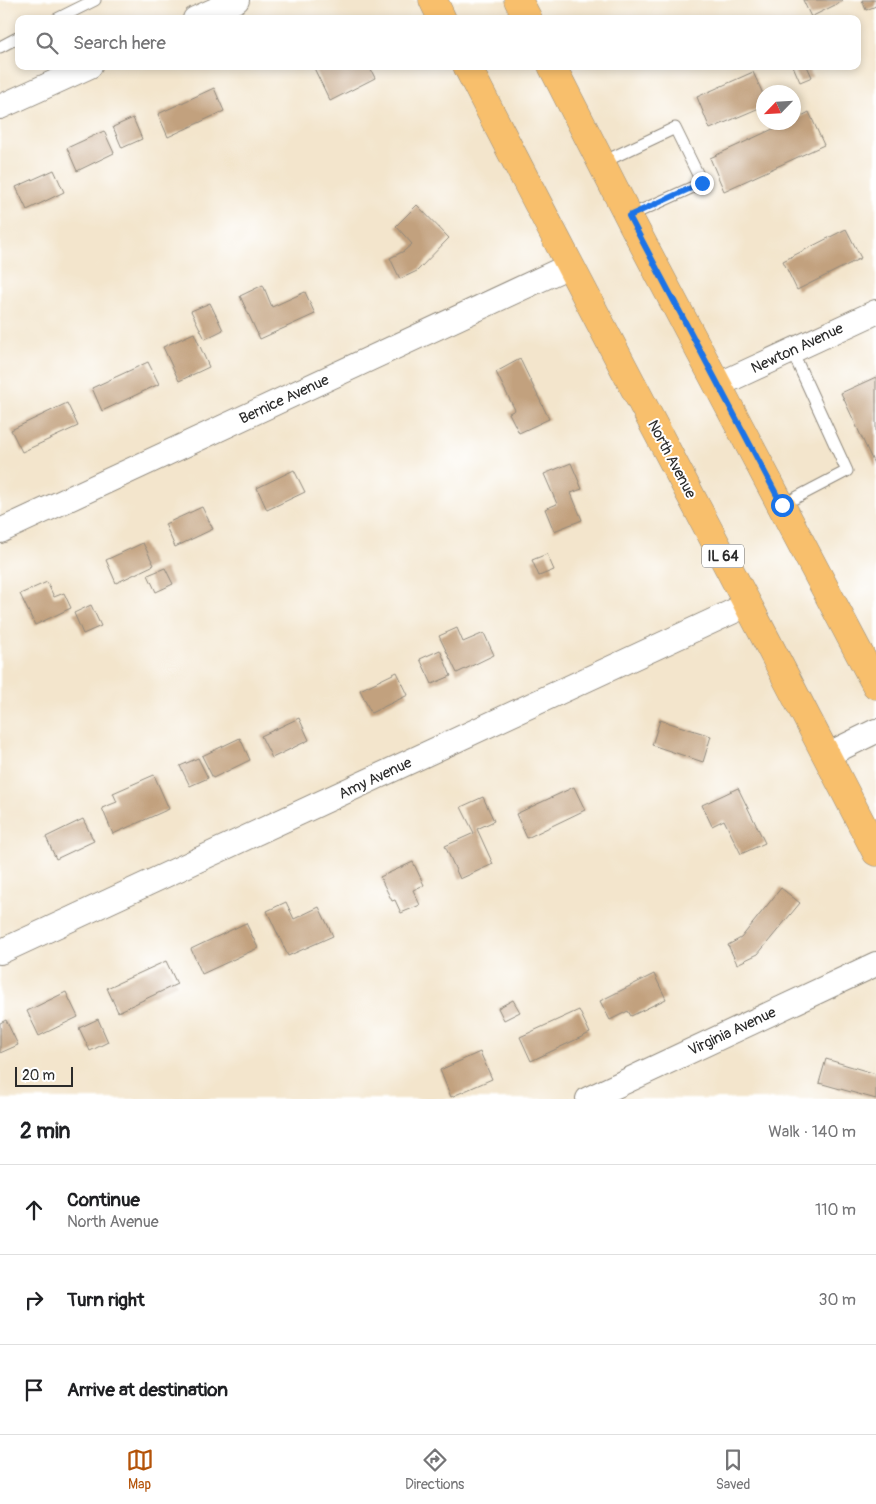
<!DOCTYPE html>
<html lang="en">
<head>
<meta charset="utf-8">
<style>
  :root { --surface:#fff; --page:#f6f6f6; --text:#202124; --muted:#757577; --line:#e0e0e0; --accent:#b45309 }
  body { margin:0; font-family:Pangolin,sans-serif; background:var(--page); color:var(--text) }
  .compass { position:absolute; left:756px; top:85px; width:45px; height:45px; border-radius:50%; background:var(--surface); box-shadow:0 2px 8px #0003; rotate:245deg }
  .scale { position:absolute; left:15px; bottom:12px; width:58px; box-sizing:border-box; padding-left:5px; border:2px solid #2b2b2b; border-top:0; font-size:14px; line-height:18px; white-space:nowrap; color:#2b2b2b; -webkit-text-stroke:4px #fff; paint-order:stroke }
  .stop { position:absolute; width:15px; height:15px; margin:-11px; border:4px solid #1a73e8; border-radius:50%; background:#fff }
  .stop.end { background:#1a73e8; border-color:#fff; box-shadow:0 1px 5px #0008 }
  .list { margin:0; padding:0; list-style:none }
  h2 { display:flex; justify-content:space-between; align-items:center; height:65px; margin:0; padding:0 20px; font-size:21px }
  h2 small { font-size:16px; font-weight:400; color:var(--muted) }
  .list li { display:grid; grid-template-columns:32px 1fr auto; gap:15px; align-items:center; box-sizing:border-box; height:90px; padding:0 20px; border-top:1px solid var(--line) }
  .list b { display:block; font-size:19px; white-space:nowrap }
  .list p { margin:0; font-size:16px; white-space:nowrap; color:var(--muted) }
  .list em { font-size:16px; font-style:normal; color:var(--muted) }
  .icon { flex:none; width:28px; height:28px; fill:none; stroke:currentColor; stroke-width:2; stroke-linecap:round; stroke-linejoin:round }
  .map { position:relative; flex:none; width:876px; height:1099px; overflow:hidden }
  .search { position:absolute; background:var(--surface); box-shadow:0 2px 8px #0003; left:15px; right:15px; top:15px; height:55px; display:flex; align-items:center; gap:12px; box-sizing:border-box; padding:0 18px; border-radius:10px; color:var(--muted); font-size:19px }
  .sheet { height:335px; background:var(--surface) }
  nav { display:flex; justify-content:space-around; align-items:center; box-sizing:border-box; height:70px; border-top:1px solid var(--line); background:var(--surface); font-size:14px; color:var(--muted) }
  nav a { display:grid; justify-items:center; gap:2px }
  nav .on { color:var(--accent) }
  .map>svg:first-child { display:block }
  .building { fill:#c2a17e }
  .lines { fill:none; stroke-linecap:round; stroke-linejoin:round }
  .service-casing { stroke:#8f887c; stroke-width:13 }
  .minor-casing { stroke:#8f887c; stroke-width:26 }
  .primary-casing { stroke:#8f887c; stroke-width:29 }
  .service { stroke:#fff; stroke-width:11 }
  .minor { stroke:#fff; stroke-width:24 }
  .primary { stroke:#f8bf6c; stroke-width:28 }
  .route { stroke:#1a73e8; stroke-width:6 }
  .labels { text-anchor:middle; stroke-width:4; stroke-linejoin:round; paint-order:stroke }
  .shield { fill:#fff; stroke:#6b6b6b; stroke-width:1 }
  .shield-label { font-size:14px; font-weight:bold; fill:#2b2b2b }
  .street-label { font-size:15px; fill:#2b2b2b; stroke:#fff }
</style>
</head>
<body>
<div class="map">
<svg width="876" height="1099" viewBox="0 0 876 1099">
  <rect width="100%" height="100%" fill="#fff"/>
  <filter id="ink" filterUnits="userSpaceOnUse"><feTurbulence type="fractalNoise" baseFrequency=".02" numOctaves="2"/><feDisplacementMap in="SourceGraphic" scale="10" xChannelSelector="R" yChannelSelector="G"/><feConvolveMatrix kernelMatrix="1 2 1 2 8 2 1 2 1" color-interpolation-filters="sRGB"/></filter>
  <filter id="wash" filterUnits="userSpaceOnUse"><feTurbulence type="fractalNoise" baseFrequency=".0096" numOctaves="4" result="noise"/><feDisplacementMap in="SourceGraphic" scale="20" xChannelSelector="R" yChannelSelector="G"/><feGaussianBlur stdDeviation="1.12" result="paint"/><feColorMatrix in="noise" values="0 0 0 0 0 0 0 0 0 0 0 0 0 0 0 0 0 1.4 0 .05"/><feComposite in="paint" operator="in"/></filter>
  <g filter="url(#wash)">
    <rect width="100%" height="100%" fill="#f3e5cc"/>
    <g id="blocks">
      <g class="building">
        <path d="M803,0h39l1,1 -32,16z"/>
        <path d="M862,0h14v6l-10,4z"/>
        <path d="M313,66h56l6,12 -45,23z"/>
        <path d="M793,66h14l5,11 -12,5z"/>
        <path d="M753,72l11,24v10l-54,23 -13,-32z"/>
        <path d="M214,88l10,23 -56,26 -10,-23z"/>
        <path d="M809,112l15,33 -100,46 -14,-33 78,-36h6v-2z"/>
        <path d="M133,118l9,21 -20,9 -9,-21z"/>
        <path d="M104,131l10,22 -37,18 -10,-23z"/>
        <path d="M54,170l10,22 -37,18 -11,-23z"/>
        <path d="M417,205l32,33 -32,33 -17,8 -10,-21 14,-7 8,-7 -16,-18z"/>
        <path d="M846,229l15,29 -64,32 -14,-29z"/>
        <path d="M263,285l9,22 33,-15 10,22 -55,25 -20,-43z"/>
        <path d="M210,303l13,27 -18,9 -14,-28z"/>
        <path d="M194,333l15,34 -30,14 -16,-34z"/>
        <path d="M520,359l29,60 -30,14 -10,-20 6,-3 -19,-38z"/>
        <path d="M148,362l11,22 -57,27 -10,-23z"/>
        <path d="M876,377v91l-35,-75z"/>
        <path d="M67,403l11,23 -56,26 -11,-22z"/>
        <path d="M571,463l11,26 -11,4 11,27 -28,11 -9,-22 12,-5 -13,-30z"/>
        <path d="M294,470l11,22 -38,18 -10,-22z"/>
        <path d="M202,507l11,22 -38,18 -10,-23z"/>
        <path d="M143,543l11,22 -38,18 -10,-23z"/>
        <path d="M547,554l7,16 -15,6 -7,-16z"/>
        <path d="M165,568l8,16 -17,8 -8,-17z"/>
        <path d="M47,582l7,15 10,-4 7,15 -36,17 -15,-31z"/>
        <path d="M91,605l10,21 -18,8 -9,-21z"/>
        <path d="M457,628l6,14 21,-9 10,22 -37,18 -18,-37z"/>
        <path d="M440,650l11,26 -19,8 -12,-25z"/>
        <path d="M397,672l11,23 -37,18 -11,-23z"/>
        <path d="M299,718l10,22 -37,18 -11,-22z"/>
        <path d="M660,720l51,16 -8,26 -51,-17z"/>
        <path d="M240,738l10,22 -37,18 -11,-22z"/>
        <path d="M198,758l10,20 -18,8 -10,-20z"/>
        <path d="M154,775l15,34 -56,25 -11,-26 15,-6 -4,-9z"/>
        <path d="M574,787l11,23 -58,28 -11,-24z"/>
        <path d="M738,788l27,55 -24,11 -17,-34 -12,6 -10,-21z"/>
        <path d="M483,797l11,24 -17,8 16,35 -33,15 -15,-33 29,-13 -13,-26z"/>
        <path d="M83,819l11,22 -38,18 -10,-22z"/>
        <path d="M413,862l11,23 -11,5 7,15 -19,8 -6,-13 -3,1 -12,-24z"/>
        <path d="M781,888l19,15 -42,51 -21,10 -9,-19 13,-7z"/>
        <path d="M286,902l8,17 25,-12 14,29 -45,20 -21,-45z"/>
        <path d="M246,923l12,25 -56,26 -11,-25z"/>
        <path d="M166,961l11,23 -59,28 -11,-24z"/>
        <path d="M654,974l12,25 -35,17 -3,-5 -18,9 -10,-19z"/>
        <path d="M66,992l12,25 -39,19 -12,-25z"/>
        <path d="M513,1000l7,12 -16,8 -6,-12z"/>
        <path d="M579,1010l11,23 -59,28 -11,-24z"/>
        <path d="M98,1019l10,23 -18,9 -11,-23z"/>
        <path d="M6,1020l12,25 -18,8v-30z"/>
        <path d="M480,1052l12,27 -41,18 -11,-27z"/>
        <path d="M826,1059l50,15v25l-57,-16z"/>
      </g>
    </g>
  </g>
  <g filter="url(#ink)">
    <use href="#blocks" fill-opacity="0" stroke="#8f887c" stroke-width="1"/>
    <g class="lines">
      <g class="service-casing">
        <g id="service">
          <path d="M57,19l38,-19"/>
          <path d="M0,47l19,-10"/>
          <path d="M601,163l74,-35 27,55 -73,33"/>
          <path d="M782,505l65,-34 -55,-120"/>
        </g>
      </g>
      <g class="minor-casing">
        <g id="minor">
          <path d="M195,19l42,-19"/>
          <path d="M0,107l90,-41"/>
          <path d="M718,385l158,-73"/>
          <path d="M0,531l569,-265"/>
          <path d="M827,755l49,-24"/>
          <path d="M0,952l749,-348"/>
          <path d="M588,1099l288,-135"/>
        </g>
      </g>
      <g class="primary-casing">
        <g id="primary">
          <path d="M433,0l9,19"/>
          <path d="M518,0l10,19"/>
          <path d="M467,66c134,263 275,523 409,786"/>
          <path d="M552,66l80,157 244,462"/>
        </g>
      </g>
      <use href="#service" class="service"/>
      <use href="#minor" class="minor"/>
      <use href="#primary" class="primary"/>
    </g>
  </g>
  <g class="lines" filter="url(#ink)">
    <path class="route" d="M702,183l-73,33 153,289"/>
  </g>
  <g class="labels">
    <rect class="shield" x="702" y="544.5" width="42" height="23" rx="4"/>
    <g class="shield-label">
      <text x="723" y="561">IL 64</text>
    </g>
    <g class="street-label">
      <text transform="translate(797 348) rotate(-25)" y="5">Newton Avenue</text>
      <text transform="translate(284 399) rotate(-25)" y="5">Bernice Avenue</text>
      <text transform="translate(672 459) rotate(62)" y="5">North Avenue</text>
      <text transform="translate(375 778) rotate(-25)" y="5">Amy Avenue</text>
      <text transform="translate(732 1031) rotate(-25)" y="5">Virginia Avenue</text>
    </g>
  </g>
</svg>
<svg class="compass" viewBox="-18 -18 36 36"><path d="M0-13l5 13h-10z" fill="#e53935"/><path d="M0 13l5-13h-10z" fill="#757577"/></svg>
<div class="scale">20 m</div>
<div class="stop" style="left:782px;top:505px"></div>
<div class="stop end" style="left:702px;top:183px"></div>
<div class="search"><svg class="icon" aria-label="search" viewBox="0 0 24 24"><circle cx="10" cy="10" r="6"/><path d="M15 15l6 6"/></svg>Search here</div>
</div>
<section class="sheet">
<h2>2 min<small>Walk · 140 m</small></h2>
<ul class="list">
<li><svg class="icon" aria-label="ahead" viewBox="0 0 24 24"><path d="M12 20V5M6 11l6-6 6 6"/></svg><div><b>Continue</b><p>North Avenue</p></div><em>110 m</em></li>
<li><svg class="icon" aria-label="right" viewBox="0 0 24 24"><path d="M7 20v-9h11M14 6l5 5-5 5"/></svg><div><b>Turn right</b></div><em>30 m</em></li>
<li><svg class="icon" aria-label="arrive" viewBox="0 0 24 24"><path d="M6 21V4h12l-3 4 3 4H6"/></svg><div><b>Arrive at destination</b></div></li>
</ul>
</section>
<nav>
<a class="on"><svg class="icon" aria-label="map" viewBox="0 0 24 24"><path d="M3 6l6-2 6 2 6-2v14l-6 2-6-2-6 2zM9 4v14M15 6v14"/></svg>Map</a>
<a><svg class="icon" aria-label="directions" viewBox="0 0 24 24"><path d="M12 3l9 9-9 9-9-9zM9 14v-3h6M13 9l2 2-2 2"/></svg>Directions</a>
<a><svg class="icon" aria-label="saved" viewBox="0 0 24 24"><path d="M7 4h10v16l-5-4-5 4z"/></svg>Saved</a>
</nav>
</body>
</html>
